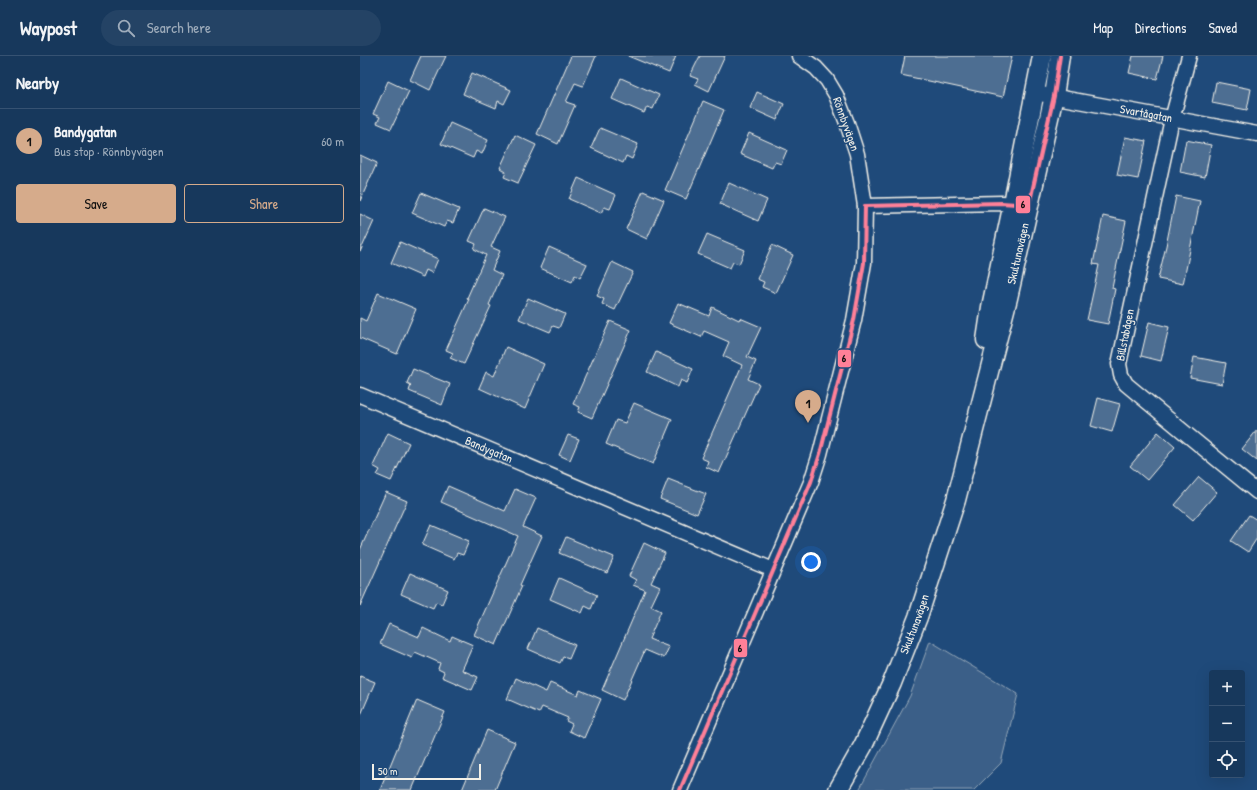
<!DOCTYPE html>
<html lang="en">
<head>
<meta charset="utf-8">
<style>
  :root { --surface:#17385c; --page:#244365; --text:#f1f3f6; --muted:#9eacbb; --line:#365272; --accent:#d6ab8b }
  body { margin:0; font-family:"Patrick Hand",sans-serif; background:var(--page); color:var(--text) }
  .controls { position:absolute; right:12px; bottom:12px; display:grid; overflow:hidden; border-radius:4px; box-shadow:0 4px 16px #0002 }
  .controls button { width:36px; height:36px; display:grid; place-items:center; padding:0; border:0; border-bottom:1px solid var(--line); background:var(--surface); color:var(--text); font:20px sans-serif }
  .scale { position:absolute; left:12px; bottom:10px; width:109px; box-sizing:border-box; padding-left:4px; border:2px solid #f4f1e8; border-top:0; font-size:11px; line-height:14px; white-space:nowrap; color:#f4f1e8; -webkit-text-stroke:3px #1f4a7a; paint-order:stroke }
  .you { position:absolute; left:451px; top:506px; width:14px; height:14px; margin:-10px; border:3px solid #fff; border-radius:50%; background:#1a73e8; box-shadow:0 0 0 6px #1a73e833 }
  .badge { display:grid; place-items:center; width:26px; height:26px; border-radius:50%; background:var(--accent); color:#111; font-size:13px; font-weight:700 }
  .pin { position:absolute; translate:-50% -33px; filter:drop-shadow(0 1px 2px #0008) }
  .pin::after { content:''; position:absolute; top:21px; width:14px; height:12px; background:inherit; clip-path:polygon(0 0,100% 0,50% 100%) }
  .list { margin:0; padding:0; list-style:none }
  h2 { display:flex; justify-content:space-between; align-items:center; height:52px; margin:0; padding:0 16px; font-size:17px }
  h2 small { font-size:13px; font-weight:400; color:var(--muted) }
  .list li { display:grid; grid-template-columns:26px 1fr auto; gap:12px; align-items:center; box-sizing:border-box; height:64px; padding:0 16px; border-top:1px solid var(--line) }
  .list b { display:block; font-size:15px; white-space:nowrap }
  .list p { margin:0; font-size:13px; white-space:nowrap; color:var(--muted) }
  .list em { font-size:13px; font-style:normal; color:var(--muted) }
  .actions { display:flex; gap:8px; padding:12px 16px }
  .actions a { flex:1; padding:9px 0; border:1px solid var(--accent); border-radius:4px; text-align:center; font-size:14px; color:var(--accent) }
  .actions .main { background:var(--accent); color:#111 }
  .icon { flex:none; width:22px; height:22px; fill:none; stroke:currentColor; stroke-width:2; stroke-linecap:round; stroke-linejoin:round }
  .map { position:relative; flex:none; width:897px; height:734px; overflow:hidden }
  header { display:flex; align-items:center; gap:24px; box-sizing:border-box; height:56px; padding:0 20px; background:var(--surface); border-bottom:1px solid var(--line) }
  header strong { font-size:19px }
  nav { display:flex; gap:22px; margin-inline-start:auto; font-size:14px }
  .search { width:280px; height:36px; background:var(--page); display:flex; align-items:center; gap:10px; box-sizing:border-box; padding:0 14px; border-radius:22px; color:var(--muted); font-size:15px }
  main { display:flex }
  aside { flex:1; background:var(--surface) }
  .map>svg:first-child { display:block }
  .green { fill:#3a5f88; stroke:#97a8b8 }
  .building { fill:#4d6e92; stroke:#f4f1e8 }
  .lines { fill:none; stroke-linecap:round; stroke-linejoin:round }
  .minor-casing { stroke:#f4f1e8; stroke-width:17 }
  .major-casing { stroke:#f4f1e8; stroke-width:21 }
  .minor { stroke:#1f4a7a; stroke-width:14 }
  .major { stroke:#1f4a7a; stroke-width:18 }
  .bus-1-casing { stroke:#1f4a7a; stroke-width:7 }
  .bus-1 { stroke:#ff8098; stroke-width:4 }
  .labels { text-anchor:middle; stroke-width:3.5; stroke-linejoin:round; paint-order:stroke }
  .street-label { font-size:12px; fill:#f4f1e8; stroke:#1f4a7a }
  .line-badge { stroke:#1f4a7a; stroke-width:1.5 }
  .pale-badge-label { font-size:11px; text-anchor:middle; font-weight:bold; fill:#111 }
</style>
</head>
<body>
<header>
<strong>Waypost</strong>
<div class="search"><svg class="icon" aria-label="search" viewBox="0 0 24 24"><circle cx="10" cy="10" r="6"/><path d="M15 15l6 6"/></svg>Search here</div>
<nav><a>Map</a><a>Directions</a><a>Saved</a></nav>
</header>
<main>
<aside>
<h2>Nearby<small></small></h2>
<ul class="list">
<li><span class="badge">1</span><div><b>Bandygatan</b><p>Bus stop · Rönnbyvägen</p></div><em>60 m</em></li>
</ul>
<div class="actions"><a class="main">Save</a><a>Share</a></div>
</aside>
<div class="map">
<svg width="897" height="734" viewBox="0 0 897 734">
  <rect width="100%" height="100%" fill="#1f4a7a"/>
  <filter id="ink" filterUnits="userSpaceOnUse"><feTurbulence type="fractalNoise" baseFrequency=".025" numOctaves="2"/><feDisplacementMap in="SourceGraphic" scale="8" xChannelSelector="R" yChannelSelector="G"/><feConvolveMatrix kernelMatrix="1 2 1 2 8 2 1 2 1" color-interpolation-filters="sRGB"/></filter>
  <g filter="url(#ink)">
    <path class="green" d="M570,585l88,53 -17,69 -27,27h-115l51,-94z"/>
    <g class="building">
      <path d="M61,0h25l-16,34 -20,-10z"/>
      <path d="M211,0h25l-13,30 -8,-3 -9,19 9,3 -17,39 -21,-10z"/>
      <path d="M268,0h48l-7,17z"/>
      <path d="M340,0h25l-16,35 -14,-7 3,-5 -8,-3z"/>
      <path d="M545,0h107l-9,41 -102,-22z"/>
      <path d="M773,0h30l-6,23 -28,-6z"/>
      <path d="M112,17l39,17 -7,14 -6,-3 -2,7 -33,-14z"/>
      <path d="M261,22l38,17 -6,14 -6,-2 -3,6 -32,-14z"/>
      <path d="M28,25l21,10 -18,38 -14,-6 3,-6 -7,-3z"/>
      <path d="M856,26l35,7 -4,21 -35,-7z"/>
      <path d="M397,36l27,12 -7,16 -27,-12z"/>
      <path d="M343,45l21,9 -38,89 -21,-9z"/>
      <path d="M90,67l38,17 -6,14 -6,-3 -3,7 -32,-14z"/>
      <path d="M240,72l38,16 -6,15 -6,-3 -3,7 -32,-15z"/>
      <path d="M389,77l38,17 -6,14 -6,-2 -3,6 -32,-14z"/>
      <path d="M155,79l21,10 -18,38 -14,-6 2,-5 -6,-4z"/>
      <path d="M765,81l21,4 -8,38 -21,-4z"/>
      <path d="M826,84l25,5 -6,32 -25,-5z"/>
      <path d="M0,99l17,8 -17,38z"/>
      <path d="M218,122l38,17 -6,14 -6,-2 -3,6 -32,-14z"/>
      <path d="M369,127l38,17 -9,21 -38,-17z"/>
      <path d="M283,135l21,9 -17,39 -21,-10z"/>
      <path d="M61,137l38,16 -6,14 -6,-2 -3,6 -32,-14z"/>
      <path d="M816,140l24,5 -17,83 -25,-5 8,-33z"/>
      <path d="M124,152l21,9 -14,30 9,4 -8,19 10,5 -13,30 2,1 -27,58 -14,-6 3,-5 -7,-3 23,-51 -2,-1 19,-43 -12,-6 2,-5 -7,-3z"/>
      <path d="M0,158l14,7 -14,31z"/>
      <path d="M743,160l23,5 -14,67 3,1 -7,35 -21,-4 12,-55 -6,-1z"/>
      <path d="M347,178l38,16 -6,14 -6,-2 -3,6 -32,-14z"/>
      <path d="M40,186l38,17 -6,14 -6,-3 -3,7 -32,-14z"/>
      <path d="M412,189l21,10 -17,38 -14,-6 2,-5 -7,-3z"/>
      <path d="M189,191l38,17 -7,14 -5,-3 -3,7 -32,-14z"/>
      <path d="M252,206l21,10 -18,38 -13,-6 2,-5 -7,-3z"/>
      <path d="M18,237l38,16 -19,45 -37,-16v-20l6,3z"/>
      <path d="M168,242l37,16 -6,14 -6,-2 -3,6 -31,-13z"/>
      <path d="M318,247l31,13 3,-9 27,13 1,-2 21,9 -14,30 9,4 -8,18 11,5 -40,89 -13,-6 2,-6 -7,-3 41,-93 -19,-9 6,-14 -25,-11 -3,6 -32,-14z"/>
      <path d="M250,265l21,9 -39,88 -14,-6 2,-5 -7,-3z"/>
      <path d="M789,266l20,5 -8,34 -20,-5z"/>
      <path d="M146,291l38,17 -19,45 -46,-21 7,-16 8,4z"/>
      <path d="M296,296l37,17 -6,14 -6,-3 -3,7 -31,-15z"/>
      <path d="M834,301l32,6 -4,21 -32,-6z"/>
      <path d="M53,313l37,15 -8,21 -33,-14 2,-6 -4,-2z"/>
      <path d="M738,342l22,6 -8,28 -21,-6z"/>
      <path d="M274,347l38,16 -19,45 -47,-20 10,-24 9,3z"/>
      <path d="M897,374v31l-15,-12z"/>
      <path d="M798,376l17,15 -28,33 -17,-14z"/>
      <path d="M28,377l21,10 -18,38 -14,-6 3,-5 -7,-4z"/>
      <path d="M208,379l11,4 -9,21 -11,-5z"/>
      <path d="M839,421l18,15 -24,28 -18,-15z"/>
      <path d="M308,423l38,15 -9,20 -37,-15z"/>
      <path d="M88,430l57,25 10,-22 21,9 -13,29 19,9 -22,49 2,1 -26,59 -22,-10 44,-99 -77,-34z"/>
      <path d="M26,436l21,9 -47,105v-56z"/>
      <path d="M889,459l8,5v18l-9,14 -17,-11z"/>
      <path d="M71,469l38,16 -6,14 -6,-2 -3,6 -32,-14z"/>
      <path d="M206,481l48,20 -7,16 -48,-20z"/>
      <path d="M284,487l21,10 -14,30 9,4 -9,19 10,5 -12,28 20,8 -5,11 -19,-8 -22,50 -21,-10 43,-100 -12,-5 3,-5 -7,-4z"/>
      <path d="M50,517l38,17 -6,14 -6,-2 -3,6 -32,-14z"/>
      <path d="M199,522l38,17 -6,14 -6,-3 -3,7 -32,-14z"/>
      <path d="M29,568l30,13 4,-9 27,13 2,-5 21,9 -11,25 16,7 -6,13 -30,-13 2,-5 -6,-3 2,-6 -25,-11 -3,6 -32,-14z"/>
      <path d="M177,572l38,17 -6,14 -6,-2 -3,6 -32,-14z"/>
      <path d="M0,620l15,6 -15,35z"/>
      <path d="M156,622l30,14 4,-9 28,12 2,-5 21,9 -17,39 -15,-7 3,-7 -6,-3 2,-3 -26,-11 -3,6 -32,-14z"/>
      <path d="M57,644l28,12 -33,78h-32z"/>
      <path d="M127,674l28,12 -20,48h-33z"/>
    </g>
    <g class="lines">
      <g class="minor-casing">
        <g id="minor">
          <path d="M829,0l-17,63 -53,245 2,11 5,9 64,53 67,55"/>
          <path id="s1" d="M675,37l222,41"/>
          <path d="M505,150l137,-3 21,1"/>
          <path id="s2" d="M0,339l413,175"/>
          <path d="M320,734l131,-308 9,-28 34,-134 10,-57 1,-57 -8,-52 -10,-31 -11,-28 -9,-15 -11,-12 -17,-12"/>
        </g>
      </g>
      <g class="major-casing">
        <g id="major">
          <path d="M626,284l5,-33 22,-104 29,-147"/>
          <path id="s3" d="M478,734l25,-44 29,-63 26,-66 38,-117 52,-202 46,-202 6,-40"/>
        </g>
      </g>
      <use href="#minor" class="minor"/>
      <use href="#major" class="major"/>
      <g class="bus-1-casing">
        <g id="bus-1">
          <path d="M505,150l137,-3 27,2 25,-109 6,-40"/>
          <path d="M320,734l131,-308 9,-28 34,-134 10,-57 1,-57"/>
        </g>
      </g>
      <use href="#bus-1" class="bus-1"/>
    </g>
  </g>
  <g class="labels">
    <g class="street-label">
      <text dy="4" stroke="none"><textPath href="#s1" startOffset="113">Svartågatan</textPath></text>
      <text transform="translate(486 68) rotate(70)" y="4">Rönnbyvägen</text>
      <text dy="4" stroke="none"><textPath href="#s3" startOffset="568">Skultunavägen</textPath></text>
      <text transform="translate(765 279) rotate(-79)" y="4">Billstabågen</text>
      <text dy="4" stroke="none"><textPath href="#s2" startOffset="140">Bandygatan</textPath></text>
      <text dy="4" stroke="none"><textPath href="#s3" startOffset="183">Skultunavägen</textPath></text>
    </g>
  </g>
  <g class="line-badge">
    <rect x="655" y="139" width="16" height="19" rx="4" fill="#ff8098"/>
    <rect x="477" y="293" width="15" height="19" rx="4" fill="#ff8098"/>
    <rect x="373" y="582" width="15" height="20" rx="4" fill="#ff8098"/>
  </g>
  <g class="pale-badge-label">
    <text x="663" y="152">6</text>
    <text x="484" y="306">6</text>
    <text x="380" y="596">6</text>
  </g>
</svg>
<div class="controls">
<button>+</button>
<button>−</button>
<button><svg class="icon" aria-label="locate" viewBox="0 0 24 24"><circle cx="12" cy="12" r="6"/><path d="M12 2v4M12 18v4M2 12h4M18 12h4"/></svg></button>
</div>
<div class="scale">50 m</div>
<div class="you"></div>
<div class="pin badge" style="left:448px;top:367px">1</div>
</div>
</main>
</body>
</html>
